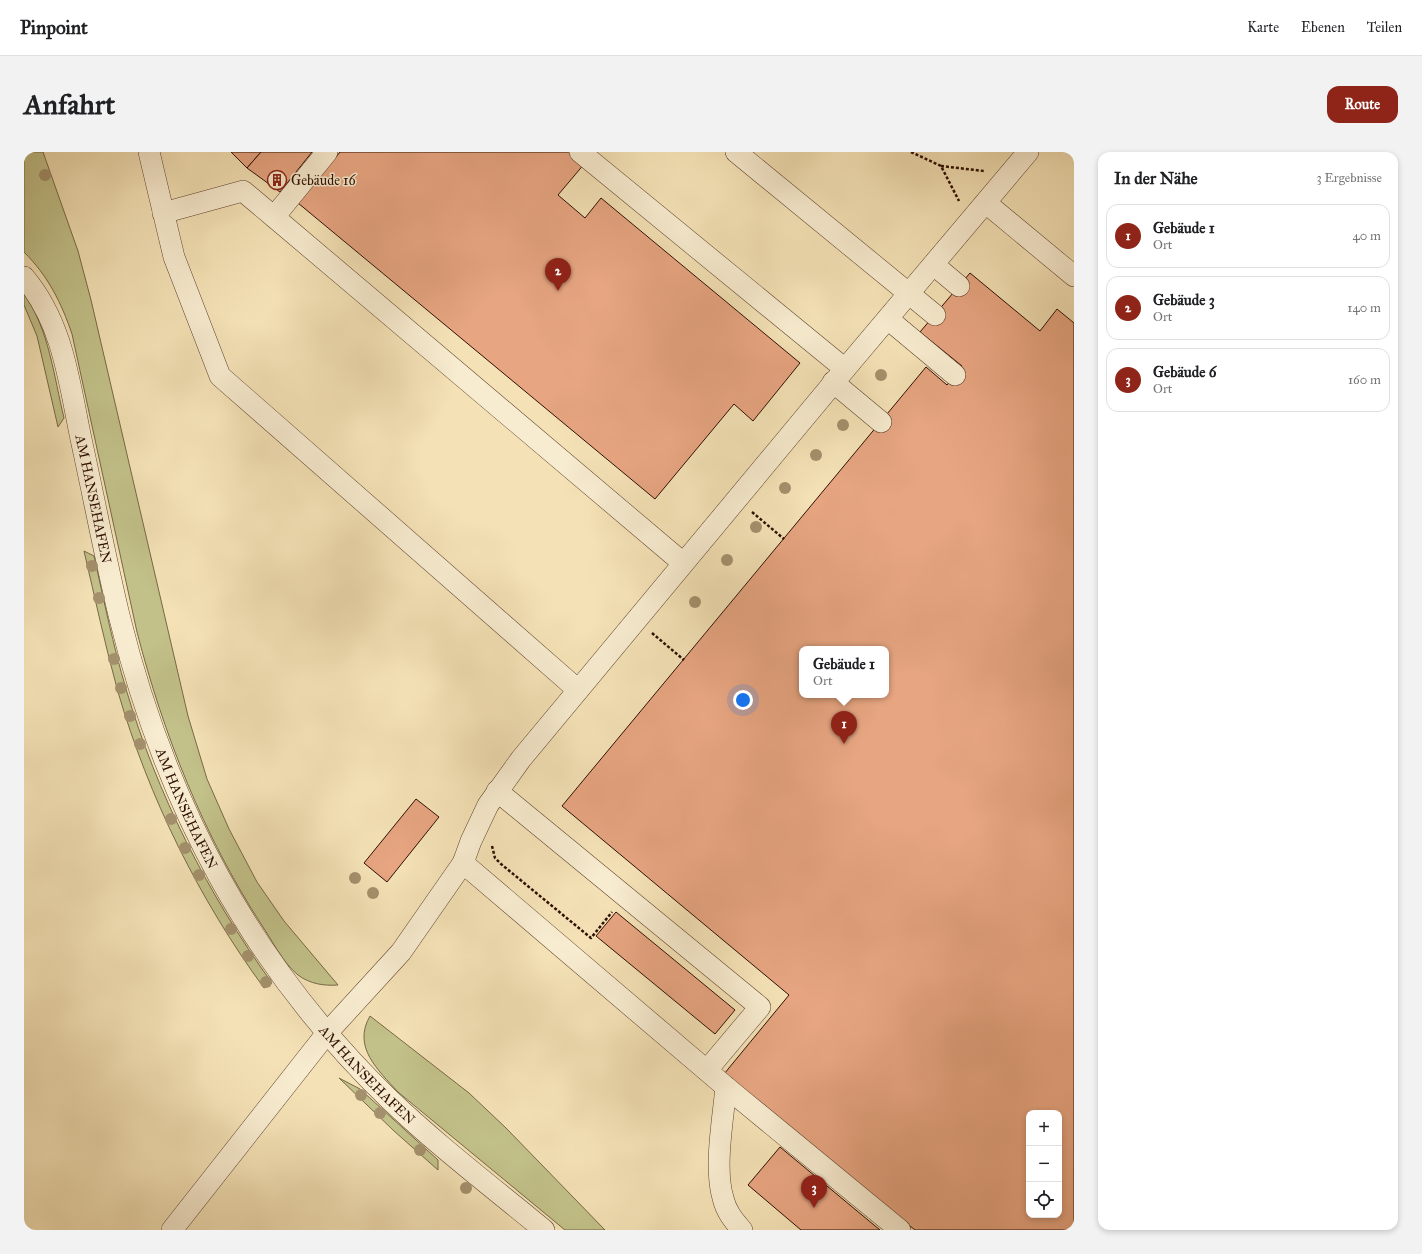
<!DOCTYPE html>
<html lang="de">
<head>
<meta charset="utf-8">
<style>
  :root { --surface:#fff; --page:#f2f2f2; --text:#202124; --muted:#757577; --line:#e0e0e0; --accent:#8f2418 }
  body { margin:0; font-family:"IM FELL Great Primer",serif; background:var(--page); color:var(--text) }
  .controls { position:absolute; right:12px; bottom:12px; display:grid; overflow:hidden; border-radius:8px; box-shadow:0 2px 6px #0003 }
  .controls button { width:36px; height:36px; display:grid; place-items:center; padding:0; border:0; border-bottom:1px solid var(--line); background:var(--surface); color:var(--text); font:20px sans-serif }
  .you { position:absolute; left:719px; top:548px; width:14px; height:14px; margin:-10px; border:3px solid #fff; border-radius:50%; background:#1a73e8; box-shadow:0 0 0 6px #1a73e833 }
  .badge { display:grid; place-items:center; width:26px; height:26px; border-radius:50%; background:var(--accent); color:#fff; font-size:13px; font-weight:700 }
  .pin { position:absolute; translate:-50% -33px; filter:drop-shadow(0 1px 2px #0008) }
  .pin::after { content:''; position:absolute; top:21px; width:14px; height:12px; background:inherit; clip-path:polygon(0 0,100% 0,50% 100%) }
  .popup { position:absolute; left:775px; top:494px; width:90px; height:52px; box-sizing:border-box; display:grid; place-content:center; border-radius:8px; background:var(--surface); filter:drop-shadow(0 1px 3px #0005); font-size:13px; white-space:nowrap; color:var(--muted) }
  .popup b { font-size:15px; color:var(--text) }
  .popup::after { content:''; position:absolute; left:50%; top:100%; margin-left:-8px; border:8px solid transparent; border-top-color:var(--surface) }
  .list { margin:0; padding:0; list-style:none }
  h2 { display:flex; justify-content:space-between; align-items:center; height:52px; margin:0; padding:0 16px; font-size:17px }
  h2 small { font-size:13px; font-weight:400; color:var(--muted) }
  .list li { display:grid; grid-template-columns:26px 1fr auto; gap:12px; align-items:center; box-sizing:border-box; height:64px; margin:0 8px 8px; padding:0 8px; border:1px solid var(--line); border-radius:12px }
  .list b { display:block; font-size:15px; white-space:nowrap }
  .list p { margin:0; font-size:13px; white-space:nowrap; color:var(--muted) }
  .list em { font-size:13px; font-style:normal; color:var(--muted) }
  .icon { flex:none; width:22px; height:22px; fill:none; stroke:currentColor; stroke-width:2; stroke-linecap:round; stroke-linejoin:round }
  .map { position:relative; flex:none; width:1050px; height:1078px; overflow:hidden; border-radius:12px }
  header { display:flex; align-items:center; gap:24px; box-sizing:border-box; height:56px; padding:0 20px; background:var(--surface); border-bottom:1px solid var(--line) }
  header strong { font-size:19px }
  nav { display:flex; gap:22px; margin-inline-start:auto; font-size:14px }
  .intro { display:flex; align-items:center; justify-content:space-between; box-sizing:border-box; height:96px; padding:0 24px }
  h1 { margin:0; font-size:28px }
  .button { padding:10px 18px; border-radius:12px; background:var(--accent); color:#fff; font-size:14px; font-weight:700 }
  main { display:flex; gap:24px; padding:0 24px }
  aside { flex:1; background:var(--surface); border-radius:12px; box-shadow:0 2px 6px #0003 }
  .map>svg:first-child { display:block }
  .green { fill:#c2c189; stroke:#786846 }
  .building { fill:#e7a581; stroke:#2e0e02; fill-rule:evenodd }
  .lines { fill:none; stroke-linecap:round; stroke-linejoin:round }
  .minor-casing { stroke:#60432f; stroke-width:22 }
  .path { stroke:#2e0e02; stroke-width:2.5; stroke-dasharray:3 2; stroke-linecap:butt }
  .minor { stroke:#f8ecd0; stroke-width:21 }
  .tree { fill:#a4906d }
  .labels { text-anchor:middle; stroke-width:3; stroke-linejoin:round; paint-order:stroke }
  .poi-label { font-size:14px; fill:#2e0e02; stroke:#f8ecd0; text-anchor:start }
  .street-label { font-size:14px; fill:#2e0e02; stroke:#f8ecd0 }
</style>
</head>
<body>
<header>
<strong>Pinpoint</strong>
<nav><a>Karte</a><a>Ebenen</a><a>Teilen</a></nav>
</header>
<div class="intro"><h1>Anfahrt</h1><a class="button">Route</a></div>
<main>
<div class="map">
<svg width="1050" height="1078" viewBox="0 0 1050 1078">
  <rect width="100%" height="100%" fill="#f4e2b6"/>
  <filter id="stains"><feTurbulence type="fractalNoise" baseFrequency=".005" numOctaves="4"/><feColorMatrix values="0 0 0 0 .2 0 0 0 0 .09 0 0 0 0 .02 0 0 0 .5 -.17"/></filter>
  <radialGradient id="worn" r=".72"><stop offset=".6" stop-color="#630" stop-opacity="0"/><stop offset="1" stop-color="#630" stop-opacity=".3"/></radialGradient>
  <g class="green">
    <path d="M0,0h19l35,99 13,49 97,416 19,63 22,50 28,53 27,39 54,64c-14,1 -28,-1 -40,-10 -15,-12 -26,-35 -37,-51 -58,-90 -97,-188 -124,-292l-65,-298c-11,-32 -24,-58 -48,-82z"/>
    <path d="M0,142c25,35 30,83 40,124l-6,9 -21,-91 -13,-31z"/>
    <path d="M60,399l10,5c10,45 19,89 32,133 31,105 81,204 146,294l-8,5c-65,-89 -115,-190 -146,-296 -13,-47 -23,-94 -34,-141z"/>
    <path d="M346,864l99,77 37,35 99,102h-40l-167,-138c-20,-22 -46,-45 -28,-76z"/>
    <path d="M315,926l21,11 78,71v10l-44,-39z"/>
  </g>
  <g class="building">
    <path d="M207,0h30l-14,16z"/>
    <path d="M237,0h51l-32,40 -33,-24z"/>
    <path d="M316,0h233l12,11 -27,32 27,23 16,-20 199,165 -47,58 -19,-17 -79,95 -357,-296z"/>
    <path d="M946,121l70,58 17,-22 17,14v907h-159l-191,-156 65,-79 -227,-189 364,-439 21,18 15,-19 -42,-34zM778,497h84v46h-84zM1005,961h30v102h-30z"/>
    <path d="M392,647l23,18 -52,65 -23,-19z"/>
    <path d="M592,760l119,98 -20,24 -119,-98z"/>
    <path d="M756,995l100,83h-79l-53,-45z"/>
  </g>
  <g class="lines">
    <g class="minor-casing">
      <g id="minor">
        <path d="M125,0l25,105 46,119 358,314"/>
        <path d="M303,0l-53,65 409,346"/>
        <path d="M556,0l265,217"/>
        <path d="M712,0l199,163"/>
        <path d="M962,51l88,73"/>
        <path d="M139,61l80,-22 31,26"/>
        <path d="M910,113l25,21"/>
        <path id="s1" d="M0,125c39,46 45,104 57,162 13,59 24,118 38,176 46,188 131,349 270,484 49,47 103,88 155,131"/>
        <path d="M864,167l67,56"/>
        <path d="M809,230l48,40"/>
        <path d="M473,639l263,216 -53,63"/>
        <path d="M439,711l263,224 174,143"/>
        <path d="M702,935c-3,32 -12,81 -3,111 3,13 10,22 19,32"/>
        <path d="M148,1078l155,-197 74,-81 62,-89 8,-22 17,-36 33,-46 324,-390 183,-217"/>
      </g>
    </g>
    <g class="path">
      <path d="M887,0l30,14 18,35"/>
      <path d="M1045,0l5,4"/>
      <path d="M917,14l43,5"/>
      <path d="M728,360l32,27"/>
      <path d="M628,481l32,27"/>
      <path d="M468,694l3,12 6,6 90,74 21,-26"/>
    </g>
    <use href="#minor" class="minor"/>
  </g>
  <g class="tree">
    <circle cx="21" cy="23" r="6"/>
    <circle cx="857" cy="223" r="6"/>
    <circle cx="819" cy="273" r="6"/>
    <circle cx="792" cy="303" r="6"/>
    <circle cx="761" cy="336" r="6"/>
    <circle cx="732" cy="375" r="6"/>
    <circle cx="703" cy="408" r="6"/>
    <circle cx="68" cy="414" r="6"/>
    <circle cx="75" cy="446" r="6"/>
    <circle cx="671" cy="450" r="6"/>
    <circle cx="90" cy="507" r="6"/>
    <circle cx="97" cy="536" r="6"/>
    <circle cx="106" cy="564" r="6"/>
    <circle cx="116" cy="592" r="6"/>
    <circle cx="147" cy="667" r="6"/>
    <circle cx="161" cy="696" r="6"/>
    <circle cx="175" cy="723" r="6"/>
    <circle cx="331" cy="726" r="6"/>
    <circle cx="349" cy="741" r="6"/>
    <circle cx="207" cy="777" r="6"/>
    <circle cx="224" cy="804" r="6"/>
    <circle cx="242" cy="830" r="6"/>
    <circle cx="337" cy="943" r="6"/>
    <circle cx="356" cy="961" r="6"/>
    <circle cx="396" cy="998" r="6"/>
    <circle cx="442" cy="1036" r="6"/>
  </g>
  <defs>
    <g id="building-ring" transform="scale(1)"><circle r="9.5" fill="#f8ecd0" stroke="#8f2418" stroke-width="1.5"/><path d="M-4-6H4V6H1V3H-1V6H-4ZM-2.5-4.3h1.7v1.8h-1.7ZM.8-4.3h1.7v1.8H.8ZM-2.5-1h1.7V.8h-1.7ZM.8-1h1.7V.8H.8Z" fill="#8f2418"/></g>
  </defs>
  <g fill-rule="evenodd">
    <use href="#building-ring" x="253" y="28"/>
  </g>
  <g class="labels">
    <g class="poi-label">
      <text x="267" y="33">Gebäude 16</text>
    </g>
    <g class="street-label">
      <text dy="5" stroke="none"><textPath href="#s1" startOffset="235">AM HANSEHAFEN</textPath></text>
      <text dy="5" stroke="none"><textPath href="#s1" startOffset="559">AM HANSEHAFEN</textPath></text>
      <text dy="5" stroke="none"><textPath href="#s1" startOffset="883">AM HANSEHAFEN</textPath></text>
    </g>
  </g>
  <rect width="100%" height="100%" filter="url(#stains)"/>
  <rect width="100%" height="100%" fill="url(#worn)"/>
</svg>
<div class="controls">
<button>+</button>
<button>−</button>
<button><svg class="icon" aria-label="locate" viewBox="0 0 24 24"><circle cx="12" cy="12" r="6"/><path d="M12 2v4M12 18v4M2 12h4M18 12h4"/></svg></button>
</div>
<div class="you"></div>
<div class="pin badge" style="left:820px;top:592px">1</div>
<div class="popup"><b>Gebäude 1</b>Ort</div>
<div class="pin badge" style="left:534px;top:139px">2</div>
<div class="pin badge" style="left:790px;top:1056px">3</div>
</div>
<aside>
<h2>In der Nähe<small>3 Ergebnisse</small></h2>
<ul class="list">
<li><span class="badge">1</span><div><b>Gebäude 1</b><p>Ort</p></div><em>40 m</em></li>
<li><span class="badge">2</span><div><b>Gebäude 3</b><p>Ort</p></div><em>140 m</em></li>
<li><span class="badge">3</span><div><b>Gebäude 6</b><p>Ort</p></div><em>160 m</em></li>
</ul>
</aside>
</main>
</body>
</html>
